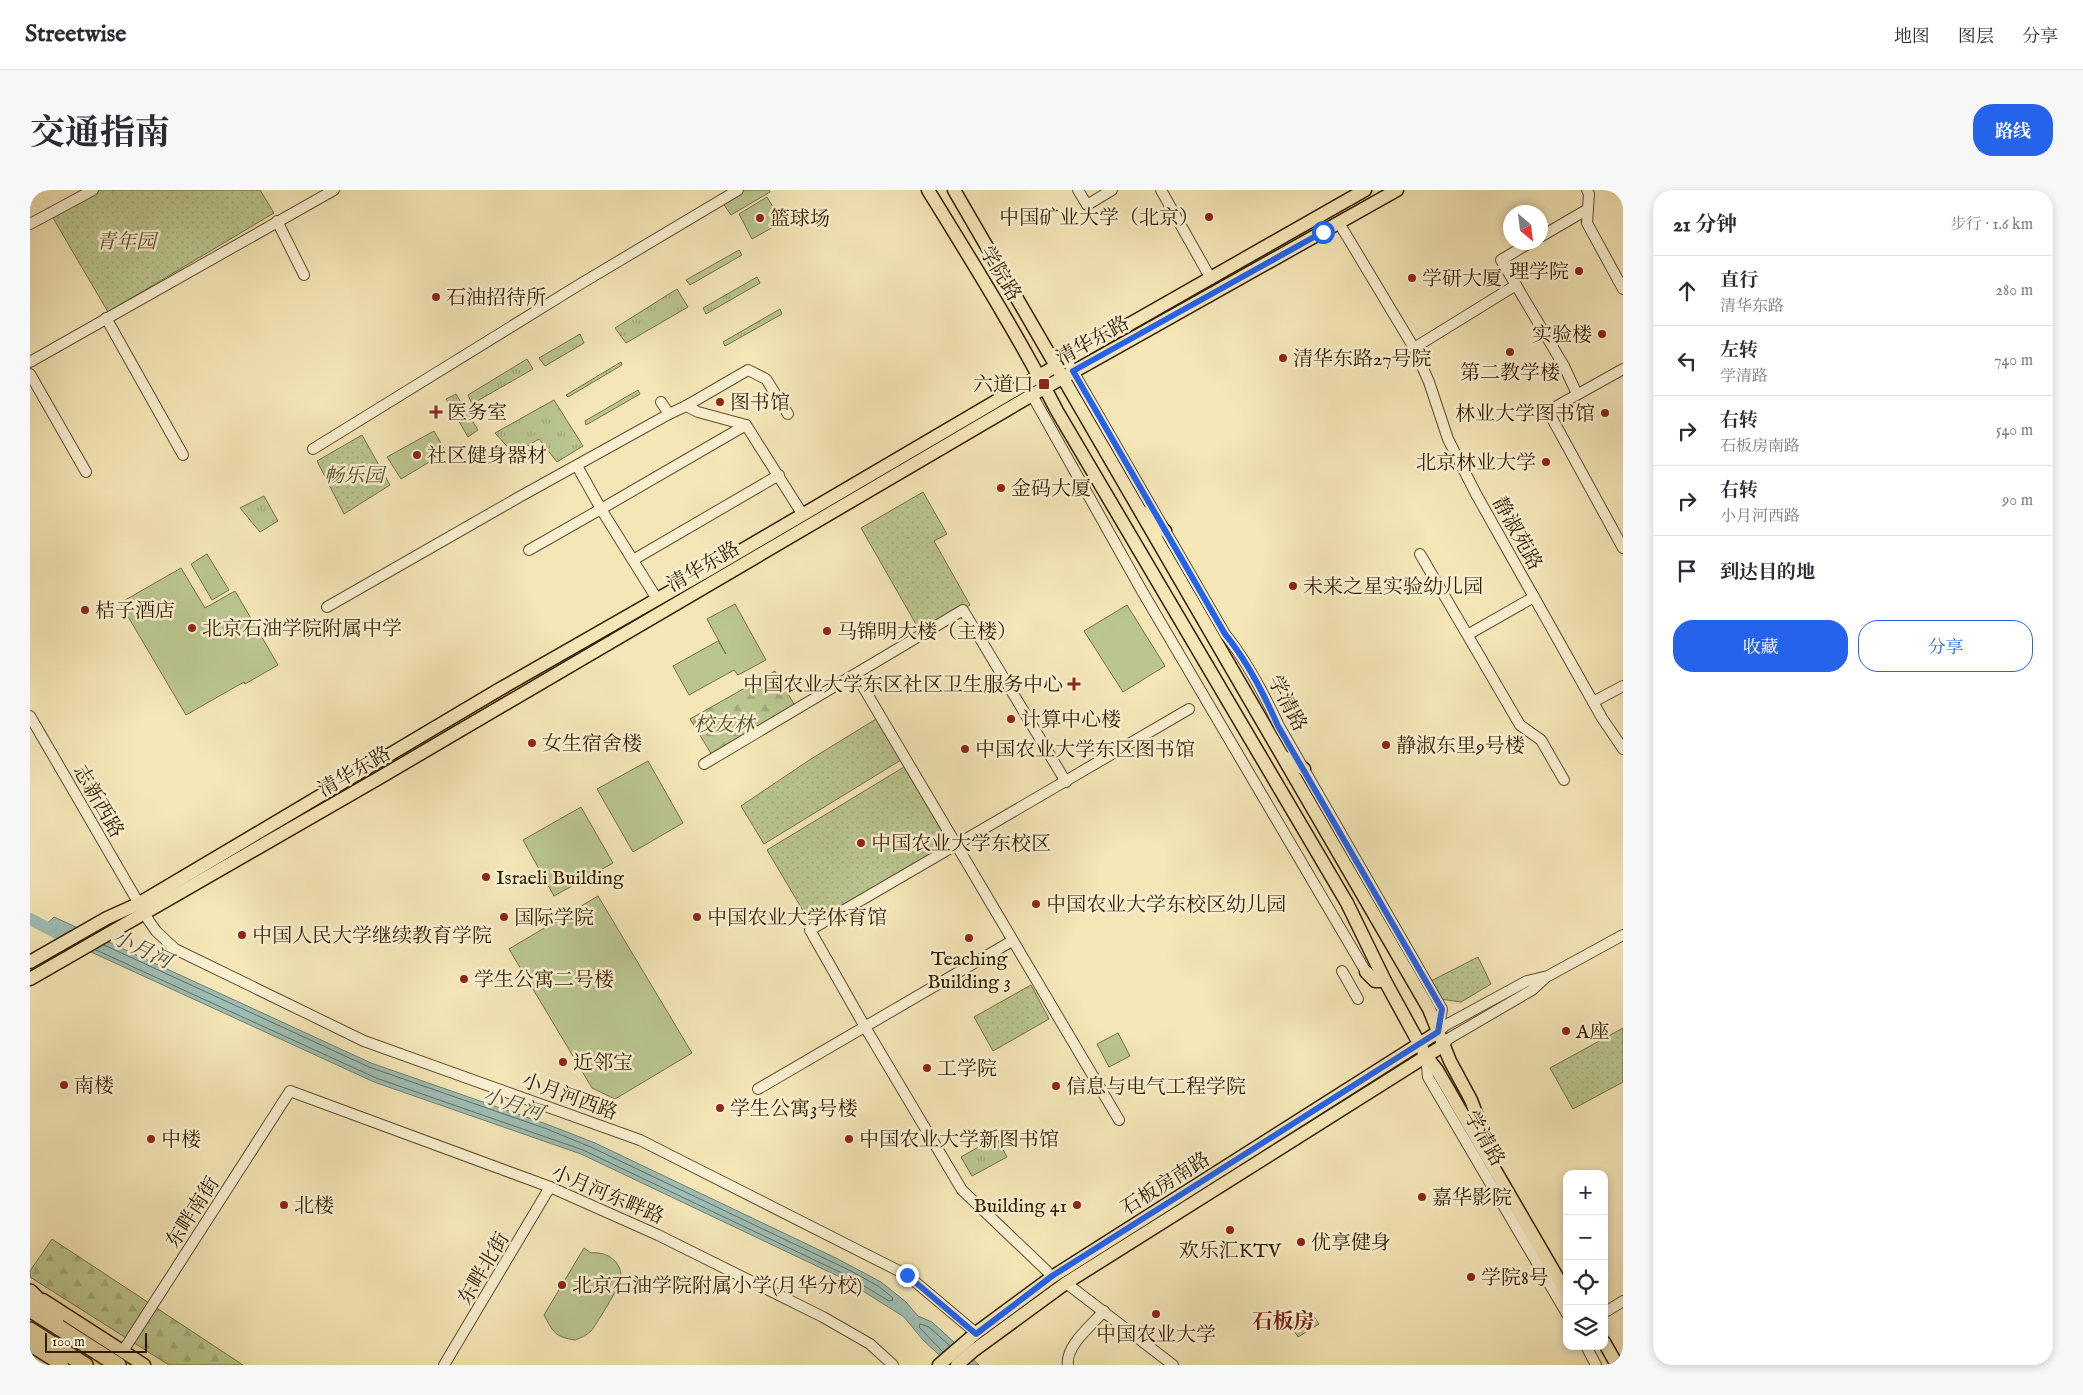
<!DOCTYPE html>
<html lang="zh">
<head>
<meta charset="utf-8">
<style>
  :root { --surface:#fff; --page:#f7f7f7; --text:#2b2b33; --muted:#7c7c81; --line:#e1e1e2; --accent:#2563eb }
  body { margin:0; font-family:"IM FELL English","Noto Serif SC",serif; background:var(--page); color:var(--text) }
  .controls { position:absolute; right:15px; bottom:15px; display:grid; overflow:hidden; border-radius:10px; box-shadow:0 2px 8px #0003 }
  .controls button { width:45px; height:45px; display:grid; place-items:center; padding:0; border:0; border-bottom:1px solid var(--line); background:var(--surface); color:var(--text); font:25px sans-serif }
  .compass { position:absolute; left:1473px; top:15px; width:45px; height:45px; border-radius:50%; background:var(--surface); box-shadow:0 2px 8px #0003; rotate:152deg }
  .scale { position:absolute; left:15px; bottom:12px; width:102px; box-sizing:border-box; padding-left:5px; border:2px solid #321d02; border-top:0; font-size:14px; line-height:18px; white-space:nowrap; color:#321d02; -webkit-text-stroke:4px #f8efd0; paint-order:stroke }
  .stop { position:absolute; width:15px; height:15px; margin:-11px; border:4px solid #2563eb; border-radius:50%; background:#fff }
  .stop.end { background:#2563eb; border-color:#fff; box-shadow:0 1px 5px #0008 }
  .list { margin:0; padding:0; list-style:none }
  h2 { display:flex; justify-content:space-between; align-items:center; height:65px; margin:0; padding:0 20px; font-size:21px }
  h2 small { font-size:16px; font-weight:400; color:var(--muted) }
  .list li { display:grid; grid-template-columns:32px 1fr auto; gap:15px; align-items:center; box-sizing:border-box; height:70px; padding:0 20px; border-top:1px solid var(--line) }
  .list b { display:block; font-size:19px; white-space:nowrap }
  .list p { margin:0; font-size:16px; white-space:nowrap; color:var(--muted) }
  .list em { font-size:16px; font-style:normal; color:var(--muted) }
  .actions { display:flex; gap:10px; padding:15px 20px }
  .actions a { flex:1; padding:11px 0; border:1px solid var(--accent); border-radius:20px; text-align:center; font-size:18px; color:var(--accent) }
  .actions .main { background:var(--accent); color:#fff }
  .icon { flex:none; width:28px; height:28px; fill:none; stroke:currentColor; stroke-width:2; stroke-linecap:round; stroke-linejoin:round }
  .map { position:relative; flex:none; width:1593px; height:1175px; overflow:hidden; border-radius:20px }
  header { display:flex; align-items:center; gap:30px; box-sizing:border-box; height:70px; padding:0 25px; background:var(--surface); border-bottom:1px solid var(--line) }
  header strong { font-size:24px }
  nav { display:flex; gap:28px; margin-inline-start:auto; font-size:18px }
  .intro { display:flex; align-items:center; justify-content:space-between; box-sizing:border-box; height:120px; padding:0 30px }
  h1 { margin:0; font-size:35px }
  .button { padding:12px 22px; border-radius:20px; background:var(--accent); color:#fff; font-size:18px; font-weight:700 }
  main { display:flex; gap:30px; padding:0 30px }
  aside { flex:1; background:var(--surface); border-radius:20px; box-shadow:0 2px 8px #0003 }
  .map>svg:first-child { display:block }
  .grass { fill:url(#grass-tufts); stroke:#767148 }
  .forest { fill:url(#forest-firs); stroke:#767148 }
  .park { fill:url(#park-dots); stroke:#767148 }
  .pitch { fill:#bac58f; stroke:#767148 }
  .water { fill:#9dbeb5; stroke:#727e6d }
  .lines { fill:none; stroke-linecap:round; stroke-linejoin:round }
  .shore { stroke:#686e5c; stroke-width:1 }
  .river { stroke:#9dbeb5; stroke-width:12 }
  .minor-casing { stroke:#624f2f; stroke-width:12 }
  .major-casing { stroke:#321d02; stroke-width:15 }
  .highway-casing { stroke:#321d02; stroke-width:18 }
  .minor { stroke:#f8efd0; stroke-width:10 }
  .major { stroke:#f4e6b7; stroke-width:12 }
  .highway { stroke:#f4e6b7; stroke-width:15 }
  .route { stroke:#2563eb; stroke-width:6 }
  .poi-dot { fill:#8f2418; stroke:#f8efd0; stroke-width:2 }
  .labels { text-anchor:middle; stroke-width:5; stroke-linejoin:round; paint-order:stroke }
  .poi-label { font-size:20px; fill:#321d02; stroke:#f8efd0; text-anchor:start }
  .park-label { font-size:20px; font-style:italic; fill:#5b4f2c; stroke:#f8efd0 }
  .street-label { font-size:20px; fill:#321d02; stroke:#f8efd0 }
  .water-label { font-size:21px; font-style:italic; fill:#575541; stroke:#f8efd0 }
  .neighbourhood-label { font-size:21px; font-weight:bold; fill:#7a1f14; stroke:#f8efd0 }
</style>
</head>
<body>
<header>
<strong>Streetwise</strong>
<nav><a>地图</a><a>图层</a><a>分享</a></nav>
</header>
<div class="intro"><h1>交通指南</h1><a class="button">路线</a></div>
<main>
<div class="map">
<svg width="1593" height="1175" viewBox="0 0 1593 1175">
  <defs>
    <pattern id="grass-tufts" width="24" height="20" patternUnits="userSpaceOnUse" patternTransform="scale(1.25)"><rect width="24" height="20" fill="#bac58f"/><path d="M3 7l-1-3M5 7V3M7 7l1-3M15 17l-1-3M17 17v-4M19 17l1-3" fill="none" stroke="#a0a97a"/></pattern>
    <pattern id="forest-firs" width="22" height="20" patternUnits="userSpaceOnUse" patternTransform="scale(1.25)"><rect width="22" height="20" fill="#bac58f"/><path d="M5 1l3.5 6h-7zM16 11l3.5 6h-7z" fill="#a0a97a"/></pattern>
    <pattern id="park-dots" width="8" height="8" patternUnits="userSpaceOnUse" patternTransform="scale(1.25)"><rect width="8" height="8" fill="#bac58f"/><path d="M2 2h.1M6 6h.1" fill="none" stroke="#a0a97a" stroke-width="1.8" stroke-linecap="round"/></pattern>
  </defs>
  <rect width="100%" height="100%" fill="#f4e6b7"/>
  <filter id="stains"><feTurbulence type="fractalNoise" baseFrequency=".004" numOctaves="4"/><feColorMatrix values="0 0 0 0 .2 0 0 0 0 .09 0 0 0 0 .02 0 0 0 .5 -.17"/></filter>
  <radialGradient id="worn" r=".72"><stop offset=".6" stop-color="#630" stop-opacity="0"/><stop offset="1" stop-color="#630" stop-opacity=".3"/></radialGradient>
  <g class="grass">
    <path d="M709,60l3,5 -52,30 -4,-5z"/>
    <path d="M727,87l3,6 -54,31 -3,-6z"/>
    <path d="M647,99l11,18 -62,36 -11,-15z"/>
    <path d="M750,119l2,5 -57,32 -2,-4z"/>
    <path d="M550,144l4,9 -39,23 -6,-8z"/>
    <path d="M497,169l6,10 -61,35 -4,-9z"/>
    <path d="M591,172l1,3 -54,32 -2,-2z"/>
    <path d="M608,200l2,4 -54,31 -1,-4z"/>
    <path d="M426,204l22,36 -10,7 -22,-38z"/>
    <path d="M524,210l29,46 -26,16 -18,-23 -25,15 -19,-21z"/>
    <path d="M234,306l14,25 -18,11 -20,-24z"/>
    <path d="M966,947l11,20 -35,19 -11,-19z"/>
  </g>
  <g class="forest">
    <path d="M745,481l20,35 -83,49 -22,-36z"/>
    <path d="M22,1049l191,126h-74l-139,-88v-6z"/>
  </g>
  <g class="park">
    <path d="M65,0h165l14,23 -166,99 -55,-94z"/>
    <path d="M332,245l28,50 -46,29 -27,-53z"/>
    <path d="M893,302l24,42 -13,7 36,64 -49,28 -60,-105z"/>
    <path d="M846,529l25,41 -137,84 -23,-38 70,-47z"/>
    <path d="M874,577l45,76 -138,81 -44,-74z"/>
    <path d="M1448,767l13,27 -30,18 -21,-3 -11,-17z"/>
    <path d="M1001,795l18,34 -56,32 -19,-34z"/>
    <path d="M1593,838v54l-50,27 -23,-41z"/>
  </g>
  <g class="pitch">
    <path d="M712,0h27l1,2 -39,23 -9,-13z"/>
    <path d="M737,7l15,25 -30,17 -13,-25z"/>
    <path d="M404,241l12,21 -45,27 -14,-22z"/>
    <path d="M177,364l22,36 -17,10 -21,-36z"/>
    <path d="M151,378l24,40 30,-17 43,74 -33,19 -1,-2 -58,33 -66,-112z"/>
    <path d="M705,414l31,56 -28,15 -4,-5 -45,25 -16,-29 45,-25 8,13 -19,-35z"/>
    <path d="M1097,415l38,61 -42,26 -39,-61z"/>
    <path d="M618,571l35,62 -50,29 -36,-63z"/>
    <path d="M551,617l32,56 -59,33 -31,-56z"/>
    <path d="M568,706l94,157 -77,46 -23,-11 -83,-139z"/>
    <path d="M1088,843l12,23 -21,11 -12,-23z"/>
    <path d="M554,1058l7,5c16,-2 32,9 30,27 -1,5 -26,47 -30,51 -4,4 -10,7 -16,9 -20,-3 -22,-8 -31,-25z"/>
    <path d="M1281,1122l8,12 -21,13 -8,-13z"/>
  </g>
  <path class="water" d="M24,727l317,146 178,62 46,18 241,115 45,24 25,20 12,14 14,6 47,43h-29l-27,-25 -19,-23 -60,-38 -263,-125 -207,-72 -333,-153z"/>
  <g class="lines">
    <g class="shore">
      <path d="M66,760l280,128 207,72 263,125 43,26 4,-1 -1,-3 -14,-11 -27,-15 -258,-123 -46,-19 -178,-62 -265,-122"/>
      <path d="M913,1162l-24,-25 1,-3 9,3 21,19"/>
    </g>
    <path class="river" d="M0,729l29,15"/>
    <g class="minor-casing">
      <g id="minor">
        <path d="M1048,0l9,15 25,-15"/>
        <path d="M1131,0l50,89"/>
        <path d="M1557,0l2,4 -2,29 36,66"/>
        <path d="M247,31l27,54"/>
        <path d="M1309,33l75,125 15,34 19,57 28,55 126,224 21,31"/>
        <path d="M0,34l63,-34"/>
        <path d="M1510,47l48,-28"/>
        <path d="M1501,52l-30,18 63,106 13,28"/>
        <path d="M76,128l77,137"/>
        <path d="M1384,158l102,-63"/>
        <path d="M0,172l304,-172"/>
        <path d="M1040,176l155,268c22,27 39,60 54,92l163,283 -4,23"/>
        <path d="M1593,179l-75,42 75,137"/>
        <path d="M0,184l56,98"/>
        <path d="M1002,205l110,196 224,381"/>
        <path d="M631,212l8,12 17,-8 12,6 48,13 57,90"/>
        <path d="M656,216l62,-36 18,9 22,35"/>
        <path d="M283,259l269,-166 156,-93"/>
        <path d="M499,360l72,-41 -24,-43"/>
        <path d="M1390,364l100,171 21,15 23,40"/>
        <path d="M603,370l146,-85"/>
        <path d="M627,409l-56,-90 145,-84"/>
        <path d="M297,417l194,-111 148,-82"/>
        <path d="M1439,444l65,-37"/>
        <path d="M826,485l263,445"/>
        <path d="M1563,512l30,-16"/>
        <path d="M0,526l119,205 7,10 19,18 189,92 276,99 267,135 69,58"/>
        <path d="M674,574l259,-154 103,172"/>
        <path d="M1312,781l16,28"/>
        <path d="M1408,842l8,-7 81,-44 21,-5 75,-41"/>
        <path d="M1414,855l4,-6 84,-49 13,-12"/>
        <path d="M1396,866l2,21 139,237"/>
        <path d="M728,899l254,-148"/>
        <path d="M1017,1081l-85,-81 -97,-163 -55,-97 379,-221"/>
        <path d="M1036,1093l107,82"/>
        <path d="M1577,1121l16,-10"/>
        <path d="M1556,1156l10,19"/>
        <path d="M93,1161l167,-260 260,96 108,48 165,82 47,27 23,21"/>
        <path d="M414,1175l106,-178"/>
        <path d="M1038,1175c-3,-19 24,-40 36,-54"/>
      </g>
    </g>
    <g class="major-casing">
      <g id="major">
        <path d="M898,0c45,73 90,145 129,221l290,492 38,78 41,75 11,14 130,224"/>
        <path d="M924,0l475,819 21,52 21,39 14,37 7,11"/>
        <path d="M1114,323l21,18"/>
        <path d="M1256,568l18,11"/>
        <path d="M0,772l77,-44 31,-14 362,-215 210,-120 346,-203 309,-176"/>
        <path d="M1336,782l9,9h10"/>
        <path d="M0,789l349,-201 653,-383 365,-205"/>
        <path d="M13,1110l101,65"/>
        <path d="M1574,1152l13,23"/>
        <path d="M0,1155l32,20"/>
        <path d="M909,1175l37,-32 76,-56 386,-245"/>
        <path d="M927,1175l16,-14 93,-68 378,-238"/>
      </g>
    </g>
    <g class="highway-casing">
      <g id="highway">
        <path d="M0,1102l26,26"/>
        <path d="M0,1119l88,56"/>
        <path d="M0,1140l55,35"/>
      </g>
    </g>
    <use href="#minor" class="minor"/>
    <use href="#major" class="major"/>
    <use href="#highway" class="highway"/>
  </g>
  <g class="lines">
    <path class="route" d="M877,1085l69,59 76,-58 386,-244 4,-23 -164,-283c-14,-32 -31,-65 -53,-92l-152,-263 250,-139"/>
  </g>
  <g class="poi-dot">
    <circle cx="1179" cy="27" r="5"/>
    <circle cx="730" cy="28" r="5"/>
    <circle cx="1549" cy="81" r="5"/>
    <circle cx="1382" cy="88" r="5"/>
    <circle cx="406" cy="107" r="5"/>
    <circle cx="1572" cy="144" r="5"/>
    <circle cx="1480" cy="162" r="5"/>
    <circle cx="1253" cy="168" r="5"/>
    <rect x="1008" y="188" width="12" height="12" rx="2.5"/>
    <circle cx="690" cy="212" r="5"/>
    <path d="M403.5 214.5h5v5h5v5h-5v5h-5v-5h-5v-5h5z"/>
    <circle cx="1575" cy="223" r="5"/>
    <circle cx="387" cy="265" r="5"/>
    <circle cx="1516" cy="272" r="5"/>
    <circle cx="971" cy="298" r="5"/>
    <circle cx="1263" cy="396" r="5"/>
    <circle cx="55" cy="420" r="5"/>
    <circle cx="162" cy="438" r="5"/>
    <circle cx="797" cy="441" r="5"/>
    <path d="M1041.5 486.5h5v5h5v5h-5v5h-5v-5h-5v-5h5z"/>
    <circle cx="981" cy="529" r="5"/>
    <circle cx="502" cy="553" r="5"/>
    <circle cx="1356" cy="555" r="5"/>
    <circle cx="935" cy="559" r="5"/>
    <circle cx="831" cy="653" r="5"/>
    <circle cx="456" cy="687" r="5"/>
    <circle cx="1006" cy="714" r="5"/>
    <circle cx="474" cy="727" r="5"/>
    <circle cx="667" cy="727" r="5"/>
    <circle cx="212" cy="745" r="5"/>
    <circle cx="939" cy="748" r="5"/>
    <circle cx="434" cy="789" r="5"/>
    <circle cx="1536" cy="841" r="5"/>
    <circle cx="533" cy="872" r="5"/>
    <circle cx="897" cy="878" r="5"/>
    <circle cx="34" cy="895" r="5"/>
    <circle cx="1026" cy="896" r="5"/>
    <circle cx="690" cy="918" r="5"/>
    <circle cx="121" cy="949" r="5"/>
    <circle cx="819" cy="949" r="5"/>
    <circle cx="1392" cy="1007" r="5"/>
    <circle cx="254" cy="1015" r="5"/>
    <circle cx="1047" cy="1015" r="5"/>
    <circle cx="1200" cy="1040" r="5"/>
    <circle cx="1271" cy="1052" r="5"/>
    <circle cx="1441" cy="1087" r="5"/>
    <circle cx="532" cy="1095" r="5"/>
    <circle cx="1126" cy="1124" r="5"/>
  </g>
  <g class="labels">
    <g class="poi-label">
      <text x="1169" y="34" text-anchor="end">中国矿业大学（北京）</text>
      <text x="740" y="35">篮球场</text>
      <text x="1539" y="88" text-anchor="end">理学院</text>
      <text x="1392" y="95">学研大厦</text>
      <text x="416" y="114">石油招待所</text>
      <text x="1562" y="151" text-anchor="end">实验楼</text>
      <text x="1263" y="175">清华东路27号院</text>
      <text x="1480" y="189" text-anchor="middle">第二教学楼</text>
      <text x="1003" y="201" text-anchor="end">六道口</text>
      <text x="700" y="219">图书馆</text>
      <text x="417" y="229">医务室</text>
      <text x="1565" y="230" text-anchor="end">林业大学图书馆</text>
      <text x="397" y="272">社区健身器材</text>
      <text x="1506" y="279" text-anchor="end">北京林业大学</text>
      <text x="981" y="305">金码大厦</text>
      <text x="1273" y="403">未来之星实验幼儿园</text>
      <text x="65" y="427">桔子酒店</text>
      <text x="172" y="445">北京石油学院附属中学</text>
      <text x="807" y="448">马锦明大楼（主楼）</text>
      <text x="1033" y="501" text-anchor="end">中国农业大学东区社区卫生服务中心</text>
      <text x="991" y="536">计算中心楼</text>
      <text x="512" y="560">女生宿舍楼</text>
      <text x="1366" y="562">静淑东里9号楼</text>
      <text x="945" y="566">中国农业大学东区图书馆</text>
      <text x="841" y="660">中国农业大学东校区</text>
      <text x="466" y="694">Israeli Building</text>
      <text x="1016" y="721">中国农业大学东校区幼儿园</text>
      <text x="484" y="734">国际学院</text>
      <text x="677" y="734">中国农业大学体育馆</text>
      <text x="222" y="752">中国人民大学继续教育学院</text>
      <text x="939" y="775" text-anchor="middle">Teaching<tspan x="939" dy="23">Building 3</tspan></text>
      <text x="444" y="796">学生公寓二号楼</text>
      <text x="1546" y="848">A座</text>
      <text x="543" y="879">近邻宝</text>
      <text x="907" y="885">工学院</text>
      <text x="44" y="902">南楼</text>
      <text x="1036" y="903">信息与电气工程学院</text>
      <text x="700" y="925">学生公寓3号楼</text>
      <text x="131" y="956">中楼</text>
      <text x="829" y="956">中国农业大学新图书馆</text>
      <text x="1402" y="1014">嘉华影院</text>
      <text x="264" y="1022">北楼</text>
      <text x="1037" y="1022" text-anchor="end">Building 41</text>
      <text x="1281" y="1059">优享健身</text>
      <text x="1200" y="1067" text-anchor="middle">欢乐汇KTV</text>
      <text x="1451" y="1094">学院8号</text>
      <text x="542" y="1102">北京石油学院附属小学(月华分校)</text>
      <text x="1126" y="1151" text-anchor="middle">中国农业大学</text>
    </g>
    <g class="park-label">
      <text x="96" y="58">青年园</text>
      <text x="324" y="292">畅乐园</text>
      <text x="694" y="541">校友林</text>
    </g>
    <g class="street-label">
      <text transform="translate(971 83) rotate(59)" y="7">学院路</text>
      <text transform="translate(1062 150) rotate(-29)" y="7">清华东路</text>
      <text transform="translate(1488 343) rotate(61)" y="7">静淑苑路</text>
      <text transform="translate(673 376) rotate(-30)" y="7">清华东路</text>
      <text transform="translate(1258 513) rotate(62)" y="7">学清路</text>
      <text transform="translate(324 581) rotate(-30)" y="7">清华东路</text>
      <text transform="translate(69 611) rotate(60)" y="7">志新西路</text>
      <text transform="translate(540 906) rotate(20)" y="7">小月河西路</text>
      <text transform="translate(1455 948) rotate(60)" y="7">学清路</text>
      <text transform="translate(1135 993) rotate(-32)" y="7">石板房南路</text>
      <text transform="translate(578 1004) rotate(23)" y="7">小月河东畔路</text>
      <text transform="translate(162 1022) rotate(-57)" y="7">东畔南街</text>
      <text transform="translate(453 1078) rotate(-59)" y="7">东畔北街</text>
    </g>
    <g class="water-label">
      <text transform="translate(112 759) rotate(25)" y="7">小月河</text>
      <text transform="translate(483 914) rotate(18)" y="7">小月河</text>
    </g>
    <g class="neighbourhood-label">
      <text x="1253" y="1138">石板房</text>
    </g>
  </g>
  <rect width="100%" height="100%" filter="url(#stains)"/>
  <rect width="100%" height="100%" fill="url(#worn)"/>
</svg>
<div class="controls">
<button>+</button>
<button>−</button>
<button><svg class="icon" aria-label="locate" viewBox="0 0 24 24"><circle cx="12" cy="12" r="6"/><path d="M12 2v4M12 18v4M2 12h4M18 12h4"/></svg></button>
<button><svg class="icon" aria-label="layers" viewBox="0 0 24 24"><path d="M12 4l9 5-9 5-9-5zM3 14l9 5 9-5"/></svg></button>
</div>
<svg class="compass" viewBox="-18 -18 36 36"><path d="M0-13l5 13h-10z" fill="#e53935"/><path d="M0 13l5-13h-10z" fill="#7c7c81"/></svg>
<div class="scale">100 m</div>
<div class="stop" style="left:1293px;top:42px"></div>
<div class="stop end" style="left:877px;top:1085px"></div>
</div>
<aside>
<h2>21 分钟<small>步行 · 1.6 km</small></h2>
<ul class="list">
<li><svg class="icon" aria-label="ahead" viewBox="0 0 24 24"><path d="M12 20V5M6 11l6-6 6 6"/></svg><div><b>直行</b><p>清华东路</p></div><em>280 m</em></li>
<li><svg class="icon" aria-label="left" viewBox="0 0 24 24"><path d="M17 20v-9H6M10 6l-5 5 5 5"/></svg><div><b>左转</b><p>学清路</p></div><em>740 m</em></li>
<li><svg class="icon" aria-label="right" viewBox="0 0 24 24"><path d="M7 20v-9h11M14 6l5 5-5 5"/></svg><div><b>右转</b><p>石板房南路</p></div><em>540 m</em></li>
<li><svg class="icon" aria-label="right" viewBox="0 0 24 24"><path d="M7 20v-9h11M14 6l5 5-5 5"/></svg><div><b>右转</b><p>小月河西路</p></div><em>90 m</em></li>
<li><svg class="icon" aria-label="arrive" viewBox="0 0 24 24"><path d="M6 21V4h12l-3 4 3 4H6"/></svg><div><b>到达目的地</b></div></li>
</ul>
<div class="actions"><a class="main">收藏</a><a>分享</a></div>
</aside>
</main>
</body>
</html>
